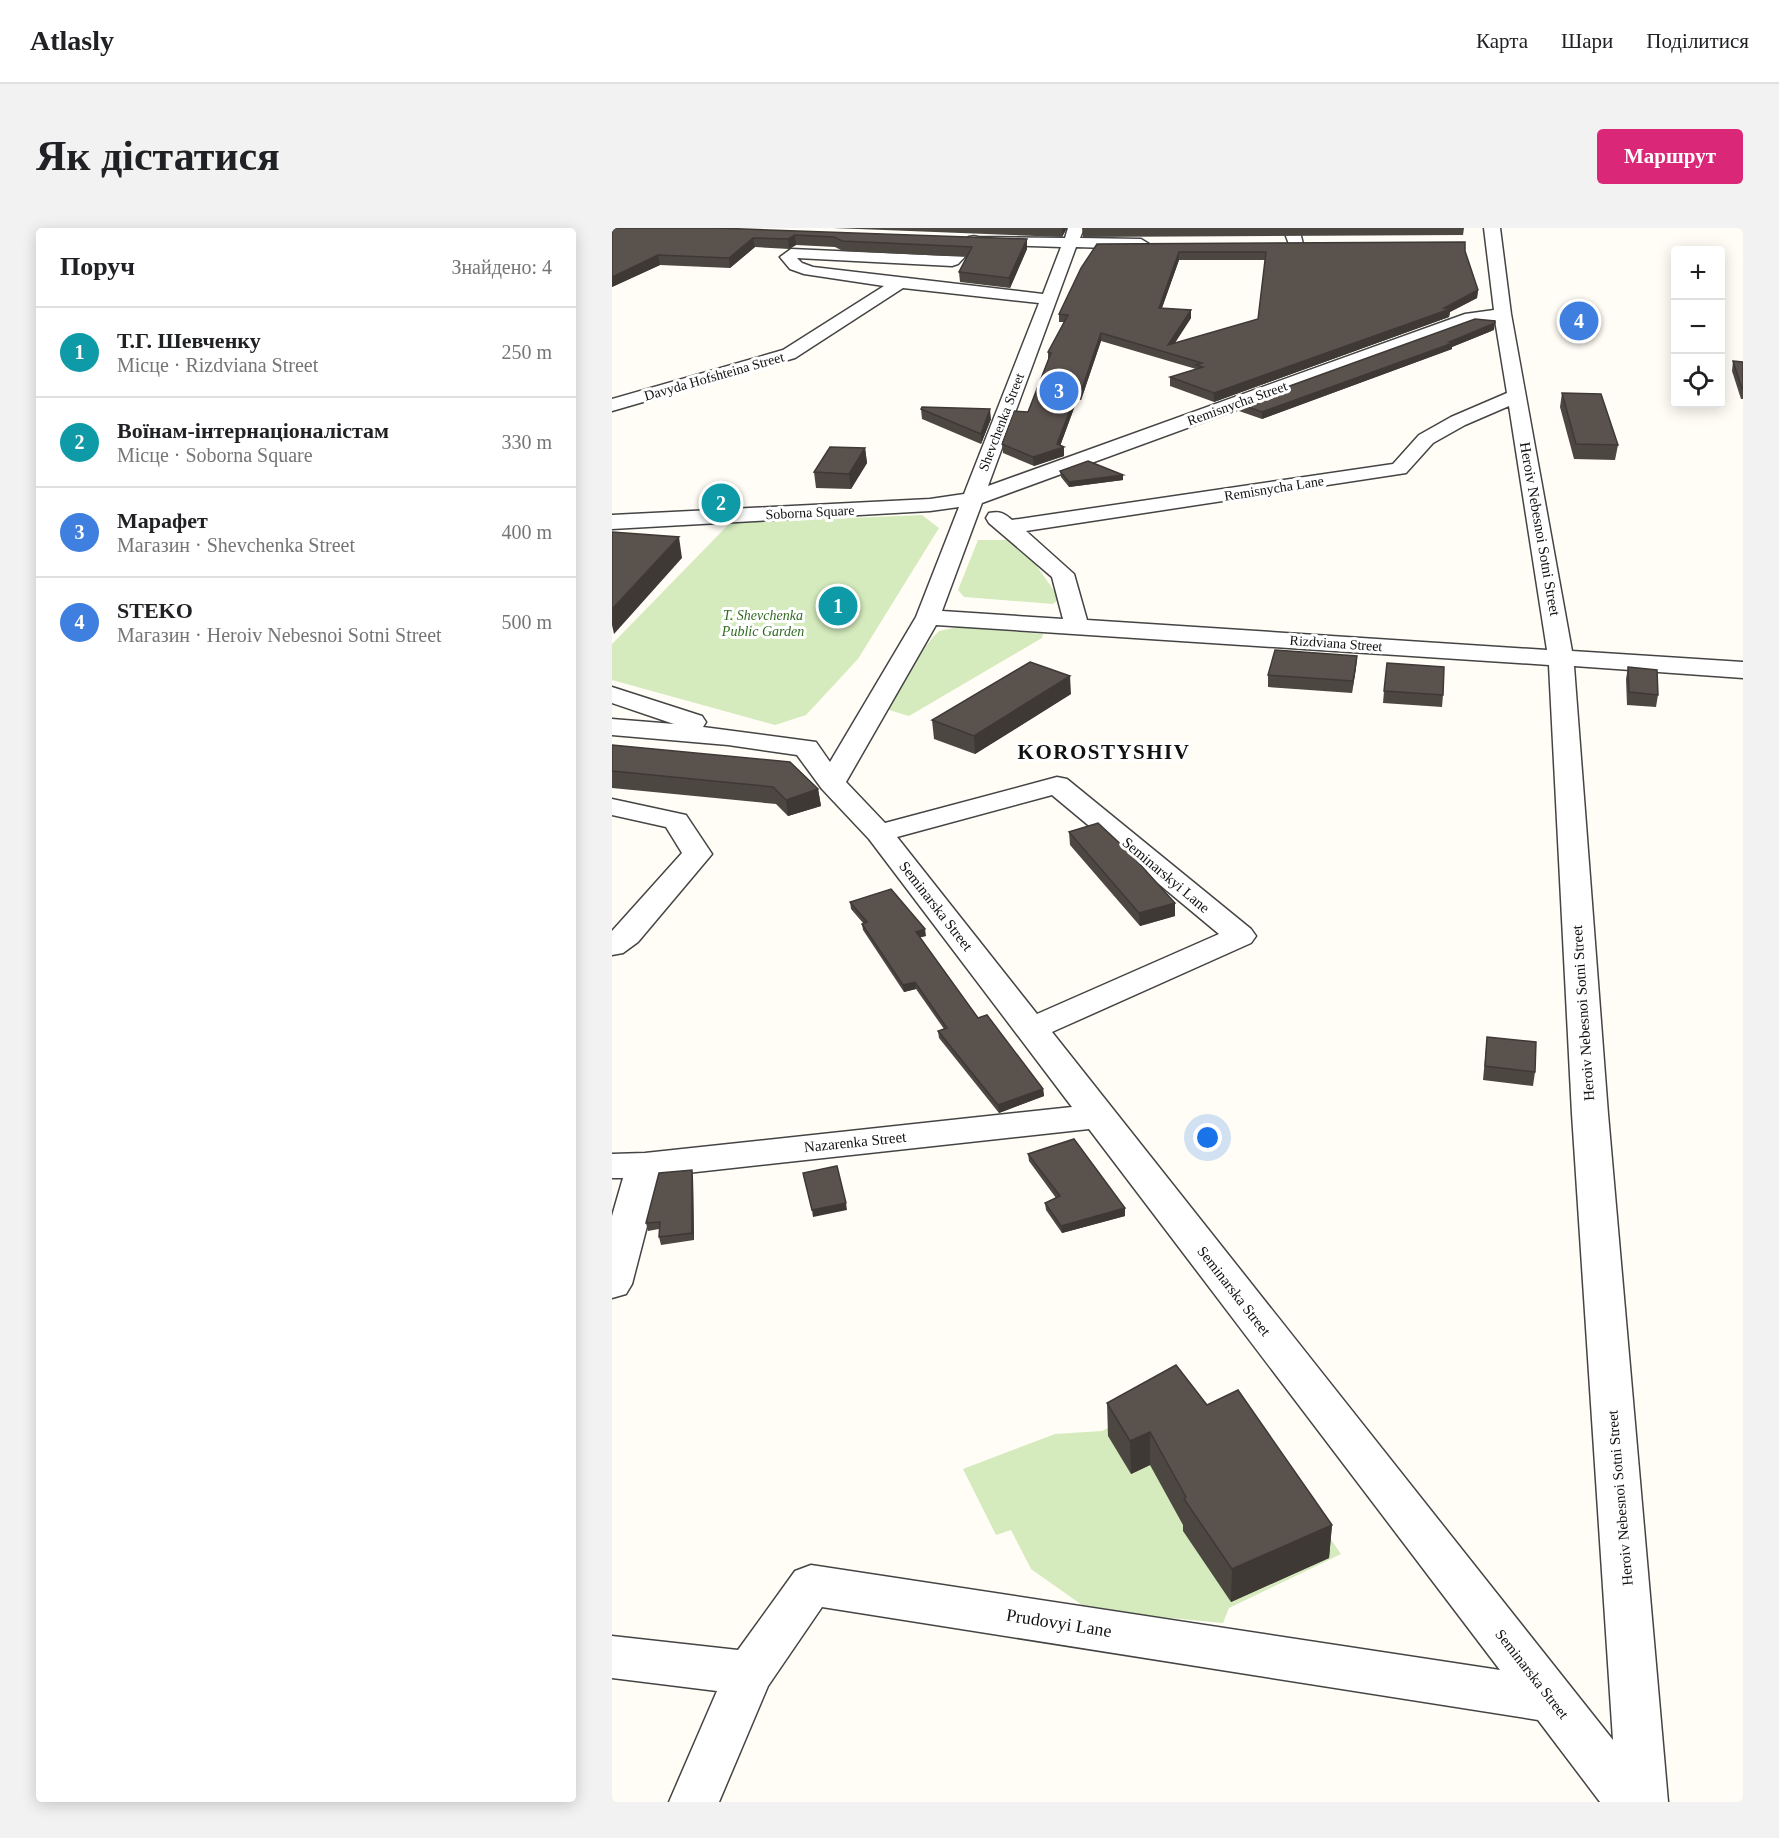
<!DOCTYPE html>
<html lang="uk">
<head>
<meta charset="utf-8">
<style>
  :root { --surface:#fff; --page:#f2f2f2; --text:#202124; --muted:#757577; --line:#e0e0e0; --accent:#db2777 }
  body { margin:0; font-family:Georgia,serif; background:var(--page); color:var(--text) }
  .controls { position:absolute; right:18px; top:18px; display:grid; overflow:hidden; border-radius:6px; box-shadow:0 3px 15px #0003 }
  .controls button { width:54px; height:54px; display:grid; place-items:center; padding:0; border:0; border-bottom:2px solid var(--line); background:var(--surface); color:var(--text); font:30px sans-serif }
  .you { position:absolute; left:596px; top:910px; width:21px; height:21px; margin:-15px; border:4px solid #fff; border-radius:50%; background:#1a73e8; box-shadow:0 0 0 9px #1a73e833 }
  .badge { display:grid; place-items:center; width:39px; height:39px; border-radius:50%; background:var(--accent); color:#fff; font-size:20px; font-weight:700 }
  .pin { position:absolute; translate:-50% -50%; border:3px solid #fff; box-shadow:0 2px 6px #0006 }
  .list { margin:0; padding:0; list-style:none }
  h2 { display:flex; justify-content:space-between; align-items:center; height:78px; margin:0; padding:0 24px; font-size:26px }
  h2 small { font-size:20px; font-weight:400; color:var(--muted) }
  .list li { display:grid; grid-template-columns:39px 1fr auto; gap:18px; align-items:center; box-sizing:border-box; height:90px; padding:0 24px; border-top:2px solid var(--line) }
  .list b { display:block; font-size:22px; white-space:nowrap }
  .list p { margin:0; font-size:20px; white-space:nowrap; color:var(--muted) }
  .list em { font-size:20px; font-style:normal; color:var(--muted) }
  .icon { flex:none; width:33px; height:33px; fill:none; stroke:currentColor; stroke-width:2; stroke-linecap:round; stroke-linejoin:round }
  .map { position:relative; flex:none; width:1131px; height:1574px; overflow:hidden; border-radius:6px }
  header { display:flex; align-items:center; gap:36px; box-sizing:border-box; height:84px; padding:0 30px; background:var(--surface); border-bottom:2px solid var(--line) }
  header strong { font-size:28px }
  nav { display:flex; gap:33px; margin-inline-start:auto; font-size:21px }
  .intro { display:flex; align-items:center; justify-content:space-between; box-sizing:border-box; height:144px; padding:0 36px }
  h1 { margin:0; font-size:42px }
  .button { padding:15px 27px; border-radius:6px; background:var(--accent); color:#fff; font-size:21px; font-weight:700 }
  main { display:flex; gap:36px; padding:0 36px }
  aside { flex:1; background:var(--surface); border-radius:6px; box-shadow:0 3px 15px #0003 }
  .map>svg:first-child { display:block }
  .green { fill:#d5ebbd }
  .lines { fill:none; stroke-linecap:round; stroke-linejoin:round }
  .minor-casing { stroke:#444; stroke-width:3 }
  .minor { fill:#fff; fill-rule:evenodd }
  .wall { fill:#4d4742; fill-rule:evenodd }
  .shaded-wall { fill:#3f3936 }
  .building { fill:#5a524d; stroke:#3f3936; stroke-width:1.5; fill-rule:evenodd }
  .labels { text-anchor:middle; stroke-width:6; stroke-linejoin:round; paint-order:stroke }
  .far-street-label { font-size:14px; fill:#111; stroke:#fff }
  .far-park-label { font-size:14px; font-style:italic; fill:#2f6b1f; stroke:#fff }
  .street-label { font-size:15px; fill:#111; stroke:#fff }
  .near-street-label { font-size:18px; fill:#111; stroke:#fff }
  .district-label { font-size:21px; font-weight:bold; letter-spacing:1.5px; fill:#111; stroke:#fff }
</style>
</head>
<body>
<header>
<strong>Atlasly</strong>
<nav><a>Карта</a><a>Шари</a><a>Поділитися</a></nav>
</header>
<div class="intro"><h1>Як дістатися</h1><a class="button">Маршрут</a></div>
<main>
<aside>
<h2>Поруч<small>Знайдено: 4</small></h2>
<ul class="list">
<li><span class="badge" style="background:#0f9aa8">1</span><div><b>Т.Г. Шевченку</b><p>Місце · Rizdviana Street</p></div><em>250 m</em></li>
<li><span class="badge" style="background:#0f9aa8">2</span><div><b>Воїнам-інтернаціоналістам</b><p>Місце · Soborna Square</p></div><em>330 m</em></li>
<li><span class="badge" style="background:#3f7fe0">3</span><div><b>Марафет</b><p>Магазин · Shevchenka Street</p></div><em>400 m</em></li>
<li><span class="badge" style="background:#3f7fe0">4</span><div><b>STEKO</b><p>Магазин · Heroiv Nebesnoi Sotni Street</p></div><em>500 m</em></li>
</ul>
</aside>
<div class="map">
<svg width="1131" height="1574" viewBox="0 0 1131 1574">
  <rect width="100%" height="100%" fill="#fffdf5"/>
  <g class="green">
    <path d="M310,287l17,13 -81,131 -52,56 -31,10 -163,-45v-36l118,-121z"/>
    <path d="M366,312h35l4,8 8,2 33,46v4l-5,4 -89,-7 -6,-7z"/>
    <path d="M346,399l85,7 -1,4 -133,78 -30,-9 54,-70 6,-6z"/>
    <path d="M574,1158l27,41 29,-16 99,143 -112,54 -6,15 -73,-7 -68,-11 -51,-36 -20,-39 -15,5 -33,-66 92,-35 47,-3z"/>
  </g>
  <g class="lines">
    <g class="minor-casing">
      <g id="minor">
        <path d="M456,0h16l-4,10 61,1 8,5 -8,5 -65,-2 -88,239 477,-172 29,-4 -10,-82h16l11,86 61,337 171,11v16l-169,-12 34,448 60,688h-68l-62,-82 -716,-113 -54,79 -49,116h-50l48,-111 -105,-13v-42l126,14 57,-79 16,-6 689,105 -411,-541 -429,47 -28,108 -6,10 -14,4v-82l11,-38h-11v-24l33,-1 427,-46 -203,-268 -47,-50 -25,-34 -69,-10 -116,-10v-16l62,5 -62,-21v-16l90,29 4,6 -3,5 113,15 14,20 86,-145 43,-110 -29,4 -318,18v-14l318,-16 34,-5 75,-191 -136,-15 -108,70 -183,53v-12l171,-49 101,-64 -80,-12 -14,-5 -10,-12 11,-8 157,7c9,-9 17,-23 30,-19l87,1zM365,16l84,3 -18,47 -230,-27 -11,-4 -5,-5 155,8 6,-2zM883,92l12,73 -56,24 -32,18 -26,29 -381,56c-8,-7 -12,-9 -23,-7l-3,5 3,5 63,54 11,42 -121,-8 40,-108 492,-180zM897,178l38,244 -460,-30 -13,-46 -48,-43 380,-58 27,-30 32,-18zM324,397l613,40 23,449 41,626 -561,-708 199,-89 5,-7 -5,-7 -184,-150 -10,-2 -172,46 -39,-41zM440,567l167,139 -182,80 -140,-177z"/>
        <path d="M671,0h16l4,16 -3,3h-10z"/>
        <path d="M0,571l74,16 26,39 -74,88 -15,11 -11,2v-24l70,-78 -16,-26 -54,-12z"/>
      </g>
    </g>
    <use href="#minor" class="minor"/>
  </g>
  <g class="wall">
    <path d="M0,0h105l310,21 -17,39 -50,-6 -1,-10 8,-15 -124,-6 -8,-4 -39,-2 -7,4 -34,-2 -25,21 -70,-3 -48,22z"/>
    <path d="M221,0h234l-5,9z"/>
    <path d="M470,0h382l-1,7 -380,2z"/>
    <path d="M485,16l368,7 13,39 -1,8 -27,14 -1,5 -235,85 -44,-16v-9l26,-8 -95,-28 -20,59h-4l-17,46 4,10 -30,10 -31,-13 -1,-9 26,-32 20,-52v-8l16,-30h-5v-8zM567,32h86l-7,59 -83,24 16,-25v-8l-29,-2z"/>
    <path d="M882,102l-42,17v2l-190,70 -23,-8 1,-7z"/>
    <path d="M1121,133l10,1v37h-2l-9,-28z"/>
    <path d="M950,165l56,52 -3,15 -41,-1 -14,-52z"/>
    <path d="M309,181l70,10 -10,25 -59,-25z"/>
    <path d="M253,220l2,15 -16,26 -35,-1 -2,-16z"/>
    <path d="M448,243l63,4v5l-54,7 -8,-10z"/>
    <path d="M745,428l-1,12 -4,25 -84,-6v-12z"/>
    <path d="M1016,439l30,28 -2,12 -29,-2 -1,-26z"/>
    <path d="M772,463l59,4 -1,12 -59,-4z"/>
    <path d="M459,466l-96,60 -41,-15 -2,-19z"/>
    <path d="M0,517l206,44 3,17 -33,10 -12,-12 -164,-16z"/>
    <path d="M457,604l106,84 -35,10 -70,-81z"/>
    <path d="M238,674l76,34 -6,1 58,81 65,71 1,7 -45,17 -60,-75 -1,-7 6,-2 -28,-40 -12,3 -41,-62 -1,-6 1,-1 -12,-14z"/>
    <path d="M875,809l48,35 -2,14 -50,-6z"/>
    <path d="M416,926l97,62 -63,17 -16,-23 -1,-7 11,-5 -27,-37z"/>
    <path d="M81,949l1,63 -33,5 -2,-8v-8l-11,2 -2,-8z"/>
    <path d="M495,1175l225,122 -3,33 -98,44 -48,-71v-6l-33,-60 -19,9 -23,-38z"/>
  </g>
  <g class="shaded-wall">
    <path d="M450,0h5l-5,9z"/>
    <path d="M183,7l1,10 -7,4 -1,-10z"/>
    <path d="M141,10l2,9 -25,21 -1,-10z"/>
    <path d="M415,11v10l-17,39 -1,-10z"/>
    <path d="M567,24v8l-20,56v-8z"/>
    <path d="M46,27l2,10 -48,22v-10z"/>
    <path d="M866,62l-1,8 -27,14 -1,5 -235,85v-9l230,-85z"/>
    <path d="M579,82v8l-23,35v-8z"/>
    <path d="M883,95l-1,7 -42,17v2l-190,70v-7l187,-70z"/>
    <path d="M489,105v8l-20,59v-8z"/>
    <path d="M465,164v8l-18,49 5,-2v9l-30,10 -1,-9 24,-13z"/>
    <path d="M378,181l1,10 -10,25v-10z"/>
    <path d="M253,220l2,15 -16,26 -2,-15z"/>
    <path d="M511,247v5l-54,7v-5z"/>
    <path d="M67,309l3,21 -68,76 -2,-9v-16z"/>
    <path d="M745,428l-1,12 -4,25 1,-12z"/>
    <path d="M458,448l1,18 -96,60 -1,-18z"/>
    <path d="M206,561l3,17 -33,10 -2,-16z"/>
    <path d="M563,675v13l-35,10 -1,-13z"/>
    <path d="M313,701l1,7 -9,2 -1,-6z"/>
    <path d="M303,754l1,7 -12,3 -1,-7z"/>
    <path d="M431,861l1,7 -45,17 -1,-8z"/>
    <path d="M80,942l1,7 1,63 -2,-7z"/>
    <path d="M234,975l1,7 -34,7 -1,-7z"/>
    <path d="M513,980v8l-63,17 -1,-7z"/>
    <path d="M538,1204v33l-19,9 -1,-33z"/>
    <path d="M720,1297l-3,33 -98,44 1,-33z"/>
  </g>
  <g class="building">
    <path d="M0,0h104l311,11 -18,39 -50,-6 13,-25 -130,-6 -8,-4 -39,-2 -7,4 -35,-1 -24,20 -71,-3 -46,22z"/>
    <path d="M853,14v9l13,39 -34,18 6,1 -236,84 -44,-16 33,-10 -7,-2 6,-2 -101,-30 -20,59h-4l-20,52 7,3 -31,10 -31,-13 12,-33 14,1 23,-59 -3,-1 20,-37 -9,-1 22,-46 16,-24zM567,24h87l-8,67 -90,26 23,-35 -32,-2z"/>
    <path d="M863,91l20,2v2l-46,19 4,1 -191,69 -22,-8z"/>
    <path d="M1121,133l10,1v27h-1z"/>
    <path d="M950,165l39,1 17,51 -42,-1z"/>
    <path d="M310,179l68,2 -9,25 -60,-25z"/>
    <path d="M218,219l35,1 -16,26 -35,-2z"/>
    <path d="M476,233l35,14 -54,7 -9,-11z"/>
    <path d="M0,304l67,5 -67,72z"/>
    <path d="M663,422l82,6 -4,25 -85,-6z"/>
    <path d="M418,434l40,14 -96,60 -42,-16z"/>
    <path d="M775,435l57,4 -1,28 -59,-4z"/>
    <path d="M1016,439l29,3 1,25 -29,-3z"/>
    <path d="M0,517l178,17 28,27 -32,11 -13,-13 -161,-16z"/>
    <path d="M486,595l30,28 47,52 -36,10 -70,-81z"/>
    <path d="M279,661l34,40 -9,3 62,86 9,-3 56,74 -45,16 -60,-74 9,-3 -32,-46 -12,3 -41,-61 5,-2 -17,-20z"/>
    <path d="M875,809l49,5 -1,30 -50,-6z"/>
    <path d="M462,911l51,69 -64,18 -16,-23 15,-7 -32,-42z"/>
    <path d="M225,938l9,37 -34,7 -9,-37z"/>
    <path d="M80,942v63l-33,4 1,-15 -14,1 13,-50z"/>
    <path d="M564,1137l31,40 31,-15 94,135 -100,44 -48,-70 2,-2 -36,-65 -20,9 -23,-38z"/>
  </g>
  <g class="labels">
    <g class="far-street-label">
      <text transform="translate(102 148) rotate(-16)" y="5">Davyda Hofshteina Street</text>
      <text transform="translate(625 175) rotate(-20)" y="5">Remisnycha Street</text>
      <text transform="translate(389 194) rotate(-69)" y="5">Shevchenka Street</text>
      <text transform="translate(662 260) rotate(-9)" y="5">Remisnycha Lane</text>
      <text transform="translate(198 284) rotate(-3)" y="5">Soborna Square</text>
      <text transform="translate(724 415) rotate(4)" y="5">Rizdviana Street</text>
    </g>
    <g class="far-park-label">
      <text x="151" y="392">T. Shevchenka<tspan x="151" dy="16">Public Garden</tspan></text>
    </g>
    <g class="street-label">
      <text transform="translate(928 301) rotate(80)" y="5">Heroiv Nebesnoi Sotni Street</text>
      <text transform="translate(554 647) rotate(40)" y="5">Seminarskyi Lane</text>
      <text transform="translate(324 678) rotate(52)" y="5">Seminarska Street</text>
      <text transform="translate(971 785) rotate(-94)" y="5">Heroiv Nebesnoi Sotni Street</text>
      <text transform="translate(243 914) rotate(-6)" y="5">Nazarenka Street</text>
      <text transform="translate(622 1063) rotate(52)" y="5">Seminarska Street</text>
      <text transform="translate(1008 1270) rotate(-95)" y="5">Heroiv Nebesnoi Sotni Street</text>
      <text transform="translate(920 1446) rotate(52)" y="5">Seminarska Street</text>
    </g>
    <g class="near-street-label">
      <text transform="translate(447 1395) rotate(9)" y="6">Prudovyi Lane</text>
    </g>
    <g class="district-label">
      <text x="492" y="531">KOROSTYSHIV</text>
    </g>
  </g>
</svg>
<div class="controls">
<button>+</button>
<button>−</button>
<button><svg class="icon" aria-label="locate" viewBox="0 0 24 24"><circle cx="12" cy="12" r="6"/><path d="M12 2v4M12 18v4M2 12h4M18 12h4"/></svg></button>
</div>
<div class="you"></div>
<div class="pin badge" style="left:226px;top:378px;background:#0f9aa8">1</div>
<div class="pin badge" style="left:109px;top:275px;background:#0f9aa8">2</div>
<div class="pin badge" style="left:447px;top:163px;background:#3f7fe0">3</div>
<div class="pin badge" style="left:967px;top:93px;background:#3f7fe0">4</div>
</div>
</main>
</body>
</html>
